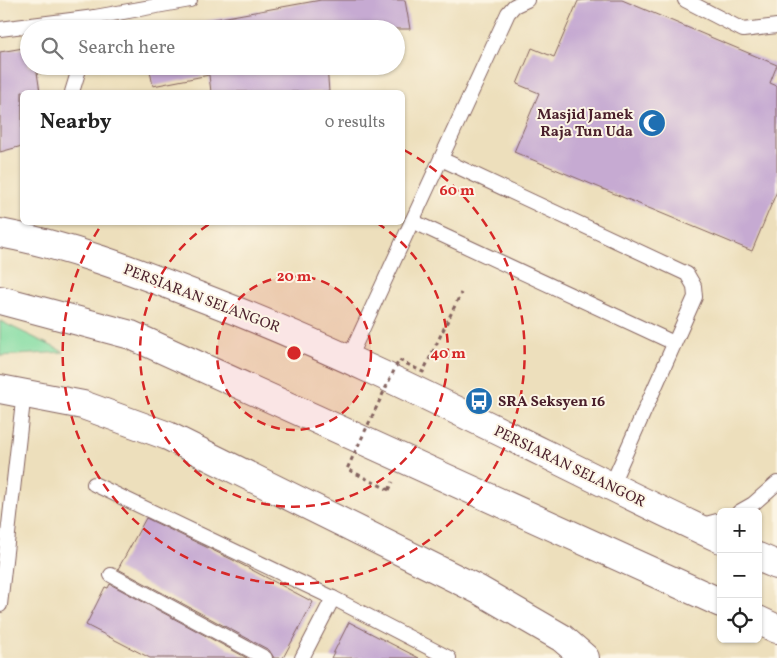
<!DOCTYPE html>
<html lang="en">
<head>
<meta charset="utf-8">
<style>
  :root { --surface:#fff; --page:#f6f6f6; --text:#222; --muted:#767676; --line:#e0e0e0 }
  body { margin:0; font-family:Vollkorn,serif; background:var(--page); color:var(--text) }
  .controls { position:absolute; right:15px; bottom:15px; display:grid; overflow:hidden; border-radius:8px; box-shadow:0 1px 4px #0004 }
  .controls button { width:45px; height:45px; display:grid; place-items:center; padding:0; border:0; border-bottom:1px solid var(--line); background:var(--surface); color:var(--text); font:25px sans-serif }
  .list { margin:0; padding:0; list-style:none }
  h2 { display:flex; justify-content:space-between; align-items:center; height:65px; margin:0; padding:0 20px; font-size:21px }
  h2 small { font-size:16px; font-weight:400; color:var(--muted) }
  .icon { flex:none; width:28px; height:28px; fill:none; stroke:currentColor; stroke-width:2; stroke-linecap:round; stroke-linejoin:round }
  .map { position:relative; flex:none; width:777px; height:658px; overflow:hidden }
  .search { position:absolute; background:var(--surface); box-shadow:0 1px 4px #0004; left:20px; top:20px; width:385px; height:55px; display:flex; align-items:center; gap:12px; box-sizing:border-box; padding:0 18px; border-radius:28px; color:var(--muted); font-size:19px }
  .panel { position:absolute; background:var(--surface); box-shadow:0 1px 4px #0004; left:20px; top:90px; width:385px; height:135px; border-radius:8px }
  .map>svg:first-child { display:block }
  .green { fill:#82dca2; stroke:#667e66 }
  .building { fill:#c6aad2 }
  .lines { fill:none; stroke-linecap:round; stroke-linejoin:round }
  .service-casing { stroke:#83625e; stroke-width:16 }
  .minor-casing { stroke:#83625e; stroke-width:30 }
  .primary-casing { stroke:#83625e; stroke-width:30 }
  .path { stroke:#83625e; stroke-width:3; stroke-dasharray:4 4; stroke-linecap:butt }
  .service { stroke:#fff; stroke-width:14 }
  .minor { stroke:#fff; stroke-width:28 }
  .primary { stroke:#fff; stroke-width:28 }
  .path-bridge { stroke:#83625e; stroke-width:3; stroke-dasharray:4 4; stroke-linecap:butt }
  .ring { fill:none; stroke:#d62828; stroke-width:2.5; stroke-dasharray:9 6 }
  .labels { text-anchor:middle; stroke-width:4; stroke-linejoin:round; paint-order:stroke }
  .poi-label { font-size:15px; font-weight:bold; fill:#4a1f2b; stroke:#fcf5e5; text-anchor:end }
  .street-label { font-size:15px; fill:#4a1f2b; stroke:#fcf5e5 }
  .centre { fill:#d62828; stroke:#fcf5e5; stroke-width:2.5 }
  .ring-label { font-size:15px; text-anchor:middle; font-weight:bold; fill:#d62828; stroke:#fcf5e5; stroke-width:4; stroke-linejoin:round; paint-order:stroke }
</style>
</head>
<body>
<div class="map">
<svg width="777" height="658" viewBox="0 0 777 658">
  <rect width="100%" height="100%" fill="#fcf5e5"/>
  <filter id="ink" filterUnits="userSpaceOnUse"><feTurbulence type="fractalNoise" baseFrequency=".02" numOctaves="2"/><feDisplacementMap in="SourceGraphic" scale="10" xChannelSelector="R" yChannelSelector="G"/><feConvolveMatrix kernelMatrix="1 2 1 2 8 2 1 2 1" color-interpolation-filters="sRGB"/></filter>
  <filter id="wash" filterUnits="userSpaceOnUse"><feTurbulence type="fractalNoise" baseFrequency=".0096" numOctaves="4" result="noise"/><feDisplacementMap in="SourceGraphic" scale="20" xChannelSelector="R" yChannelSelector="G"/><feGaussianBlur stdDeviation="1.12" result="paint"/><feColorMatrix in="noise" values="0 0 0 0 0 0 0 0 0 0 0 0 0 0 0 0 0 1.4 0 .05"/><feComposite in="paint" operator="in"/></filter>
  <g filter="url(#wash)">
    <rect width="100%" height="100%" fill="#eddfbc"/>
    <path class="green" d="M0,321l64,31 -64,4z"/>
    <g id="blocks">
      <g class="building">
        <path d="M321,0h84l5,29h-250z"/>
        <path d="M587,0h35l155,65 -7,18 7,3v105l-25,60 -238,-99 25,-59 -22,-9 15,-36 22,9 24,-56z"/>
        <path d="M29,47v19h7l4,26h-18v54l-22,6v-100z"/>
        <path d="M149,66h178l2,26h-118l-2,-17 -56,11z"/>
        <path d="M146,518l87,42 80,42 -30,56h-9l-5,-8 -151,-81z"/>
        <path d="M110,584l137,74h-97l-64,-33 19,-38 3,1z"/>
        <path d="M349,622l70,36h-88z"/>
      </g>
    </g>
  </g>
  <g filter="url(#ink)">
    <use href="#blocks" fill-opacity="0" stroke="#83625e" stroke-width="1"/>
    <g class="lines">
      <g class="service-casing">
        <g id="service">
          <path d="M685,0l58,30 34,-4"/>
          <path d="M0,29l95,-12"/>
          <path d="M91,29l4,-12 95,-17"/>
          <path d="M72,92l8,-26"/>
          <path d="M441,159l246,115 7,12 1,11 -84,189"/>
          <path d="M412,221l262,122"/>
          <path d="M349,358l159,-345 6,-7 13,-6"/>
          <path d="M94,484l239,114"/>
          <path d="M739,512l14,-8 24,-21"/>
          <path d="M698,526l23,-6"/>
          <path d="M111,575l154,83"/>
          <path d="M0,605l24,-213"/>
          <path d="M302,658l31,-60 116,60"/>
        </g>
      </g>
      <g class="minor-casing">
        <path id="minor" d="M0,389l83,16 85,31 311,154 83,48 23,20"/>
      </g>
      <g class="primary-casing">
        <g id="primary">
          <path d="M0,233c71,13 139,40 206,66 177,68 343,160 515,240"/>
          <path d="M0,300l131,35 590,268"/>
          <path d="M758,557l19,8"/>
          <path d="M758,620l19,9"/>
        </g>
      </g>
      <path class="path" d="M389,490l4,-8"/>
      <use href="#service" class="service"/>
      <use href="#minor" class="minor"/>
      <use href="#primary" class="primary"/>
      <path class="path-bridge" d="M389,490l-42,-21 52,-109 24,12 38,-79"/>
    </g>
  </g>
  <circle cx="294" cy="353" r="77" fill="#d62828" fill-opacity=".12"/>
  <g class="ring">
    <circle cx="294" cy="353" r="77"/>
    <path d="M377 223A154 154 0 1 1 211 223"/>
    <path d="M404 150A231 231 0 1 1 102 224"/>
  </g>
  <defs>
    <g id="mosque-disc" transform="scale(1.4375)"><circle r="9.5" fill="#1f6fb2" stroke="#fcf5e5"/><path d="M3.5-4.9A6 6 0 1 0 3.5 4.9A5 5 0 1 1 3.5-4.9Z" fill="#fff"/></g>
    <g id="bus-disc" transform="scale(1.4375)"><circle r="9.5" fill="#1f6fb2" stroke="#fcf5e5"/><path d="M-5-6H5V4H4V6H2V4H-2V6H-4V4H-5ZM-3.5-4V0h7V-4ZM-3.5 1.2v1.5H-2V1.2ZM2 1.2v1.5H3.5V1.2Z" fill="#fff"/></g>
  </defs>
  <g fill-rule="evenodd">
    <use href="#mosque-disc" x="652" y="123"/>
    <use href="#bus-disc" x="479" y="401"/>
  </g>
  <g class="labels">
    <g class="poi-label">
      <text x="633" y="119">Masjid Jamek<tspan x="633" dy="17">Raja Tun Uda</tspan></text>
      <text x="498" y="406" text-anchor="start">SRA Seksyen 16</text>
    </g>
    <g class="street-label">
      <text transform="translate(202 298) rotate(21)" y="5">PERSIARAN SELANGOR</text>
      <text transform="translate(570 466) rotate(26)" y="5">PERSIARAN SELANGOR</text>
    </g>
  </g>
  <circle cx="294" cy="353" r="8" class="centre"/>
  <g class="ring-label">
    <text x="457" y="195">60 m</text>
    <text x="294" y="281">20 m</text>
    <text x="448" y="358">40 m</text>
  </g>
</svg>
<div class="controls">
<button>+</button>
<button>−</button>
<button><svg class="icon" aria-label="locate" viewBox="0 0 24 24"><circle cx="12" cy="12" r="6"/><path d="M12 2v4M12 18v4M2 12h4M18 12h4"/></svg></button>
</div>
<div class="search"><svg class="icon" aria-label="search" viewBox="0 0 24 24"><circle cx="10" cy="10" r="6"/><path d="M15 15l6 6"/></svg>Search here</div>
<section class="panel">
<h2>Nearby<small>0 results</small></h2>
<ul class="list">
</ul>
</section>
</div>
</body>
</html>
